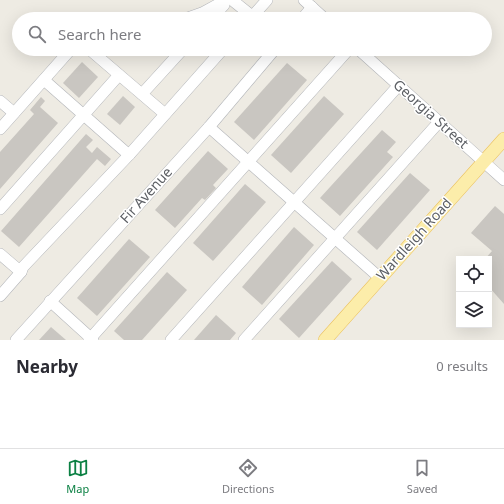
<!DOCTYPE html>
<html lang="en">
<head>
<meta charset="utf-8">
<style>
  :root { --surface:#fff; --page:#f2f2f3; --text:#2b2b33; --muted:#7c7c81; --line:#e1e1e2; --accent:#0b8043 }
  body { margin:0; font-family:"Noto Sans",sans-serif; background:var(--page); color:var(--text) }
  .controls { position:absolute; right:12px; bottom:12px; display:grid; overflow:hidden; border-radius:0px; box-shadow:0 4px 16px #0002 }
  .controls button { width:36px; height:36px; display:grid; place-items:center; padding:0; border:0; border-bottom:1px solid var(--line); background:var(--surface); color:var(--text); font:20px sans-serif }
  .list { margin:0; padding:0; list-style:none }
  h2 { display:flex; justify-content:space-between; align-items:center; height:52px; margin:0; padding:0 16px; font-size:17px }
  h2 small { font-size:13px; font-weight:400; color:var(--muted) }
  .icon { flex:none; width:22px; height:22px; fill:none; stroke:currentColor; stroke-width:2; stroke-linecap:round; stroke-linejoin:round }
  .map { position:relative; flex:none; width:504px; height:340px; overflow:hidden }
  .search { position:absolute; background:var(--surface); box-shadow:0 4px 16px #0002; left:12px; right:12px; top:12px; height:44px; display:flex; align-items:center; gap:10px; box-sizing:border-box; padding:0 14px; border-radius:22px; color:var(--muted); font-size:15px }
  .sheet { height:108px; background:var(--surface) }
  nav { display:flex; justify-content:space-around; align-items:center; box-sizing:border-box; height:56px; border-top:1px solid var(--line); background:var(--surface); font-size:11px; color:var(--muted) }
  nav a { display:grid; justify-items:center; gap:2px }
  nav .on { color:var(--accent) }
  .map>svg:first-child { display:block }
  .building { fill:#c9c6c1 }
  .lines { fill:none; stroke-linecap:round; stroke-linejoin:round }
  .minor-casing { stroke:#b4b6ba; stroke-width:12 }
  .major-casing { stroke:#ebc15f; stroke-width:14 }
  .minor { stroke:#fff; stroke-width:11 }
  .major { stroke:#fcedaa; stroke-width:13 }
  .labels { text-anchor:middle; stroke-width:3; stroke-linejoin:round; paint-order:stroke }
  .street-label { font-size:14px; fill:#5c5f64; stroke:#fff }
</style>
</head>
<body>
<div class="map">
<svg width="504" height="340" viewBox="0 0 504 340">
  <rect width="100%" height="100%" fill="#eeebe3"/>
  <g class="building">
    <path d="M82,62l16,15 -19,21 -16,-15z"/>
    <path d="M287,63l20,17 -53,60 -20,-18z"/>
    <path d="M123,96l12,11 -15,18 -13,-11z"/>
    <path d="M324,96l20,18 -53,59 -20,-18z"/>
    <path d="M41,97l4,4 -5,6 18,16 -58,66v-37l34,-38 -4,-4z"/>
    <path d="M382,130l14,12 -9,10 6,5 -53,59 -20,-18z"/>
    <path d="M86,134l7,6 -7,7 6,6 5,-6 14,12 -6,7 -8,-7 -78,88 -18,-16z"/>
    <path d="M208,151l20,18 -15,16 3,3 -11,12 -3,-2 -27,30 -20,-18z"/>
    <path d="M410,173l20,17 -53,60 -20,-18z"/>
    <path d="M245,184l21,18 -53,59 -20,-18z"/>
    <path d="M495,206l9,8v90l-15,-17v-28h-4l7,-8 -21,-18z"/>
    <path d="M294,227l20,18 -52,60 -20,-18z"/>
    <path d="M129,239l21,18 -53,59 -20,-18z"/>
    <path d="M332,261l20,18 -53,59 -20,-19z"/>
    <path d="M167,272l20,18 -45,50h-18l-10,-9z"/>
    <path d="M216,315l20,18 -6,7h-36z"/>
    <path d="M51,327l15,13h-27z"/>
  </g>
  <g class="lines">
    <g class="minor-casing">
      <g id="minor">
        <path d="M232,0l20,16"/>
        <path d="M304,0l21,19"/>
        <path d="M185,19l17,-6 24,-13"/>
        <path d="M211,19l13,-14"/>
        <path d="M250,19l17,-19"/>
        <path d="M302,19l10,-12"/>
        <path d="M89,49l76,65"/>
        <path d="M358,49l146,131"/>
        <path d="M44,80l85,75"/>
        <path d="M142,94l41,-45"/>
        <path d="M0,101l14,12"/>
        <path d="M209,127l171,151"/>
        <path d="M0,129l71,-80"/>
        <path d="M0,209l119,-134"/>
        <path d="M0,254l21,18"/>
        <path d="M0,296l21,-24 2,-5 106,-112 94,-106"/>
        <path d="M50,301l43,39"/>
        <path d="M16,340l193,-213 66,-78"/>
        <path d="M89,340l260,-291"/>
        <path d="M171,340l228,-255"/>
        <path d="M244,340l195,-218"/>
      </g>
    </g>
    <g class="major-casing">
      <path id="major" d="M325,340l179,-201"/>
    </g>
    <use href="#minor" class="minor"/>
    <use href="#major" class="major"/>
  </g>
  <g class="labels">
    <g class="street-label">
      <text transform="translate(431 114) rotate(42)" y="5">Georgia Street</text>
      <text transform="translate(146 195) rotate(-48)" y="5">Fir Avenue</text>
      <text transform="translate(414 239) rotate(-48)" y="5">Wardleigh Road</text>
    </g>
  </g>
</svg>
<div class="controls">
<button><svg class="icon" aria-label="locate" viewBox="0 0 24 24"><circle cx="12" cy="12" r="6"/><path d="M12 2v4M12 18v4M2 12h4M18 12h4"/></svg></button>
<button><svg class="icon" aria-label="layers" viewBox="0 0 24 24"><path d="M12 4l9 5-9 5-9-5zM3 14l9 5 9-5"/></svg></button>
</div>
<div class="search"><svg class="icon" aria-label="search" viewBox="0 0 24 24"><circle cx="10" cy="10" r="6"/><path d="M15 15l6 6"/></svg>Search here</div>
</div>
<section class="sheet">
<h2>Nearby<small>0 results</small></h2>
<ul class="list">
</ul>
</section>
<nav>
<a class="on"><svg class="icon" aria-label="map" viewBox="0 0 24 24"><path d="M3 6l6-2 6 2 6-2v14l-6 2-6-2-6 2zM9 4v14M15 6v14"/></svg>Map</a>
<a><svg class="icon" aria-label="directions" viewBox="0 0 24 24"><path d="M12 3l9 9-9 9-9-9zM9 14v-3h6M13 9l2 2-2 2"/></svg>Directions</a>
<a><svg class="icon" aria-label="saved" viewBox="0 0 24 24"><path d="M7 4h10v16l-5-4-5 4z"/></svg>Saved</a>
</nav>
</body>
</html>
